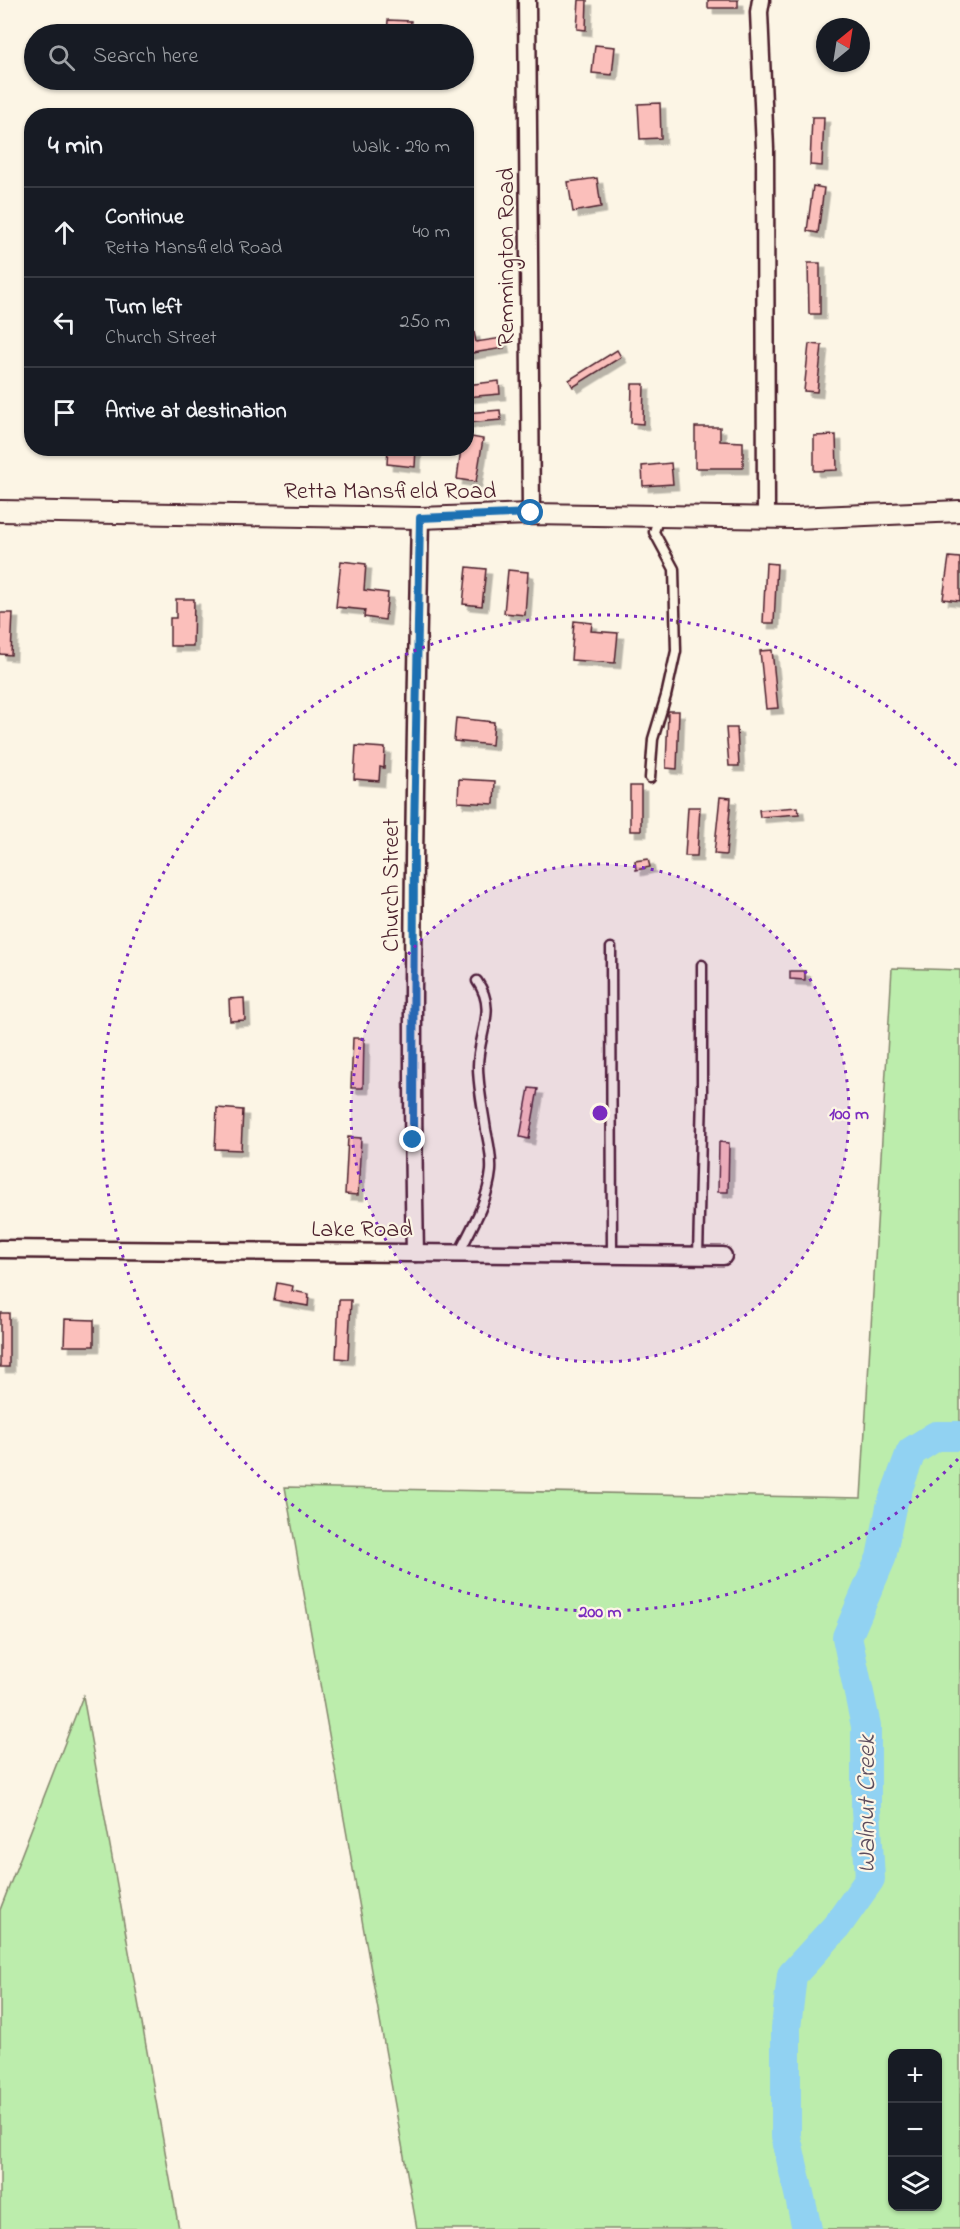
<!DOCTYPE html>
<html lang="en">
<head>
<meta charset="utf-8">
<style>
  :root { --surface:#171b24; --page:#242831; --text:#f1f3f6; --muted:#9ea1a6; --line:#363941 }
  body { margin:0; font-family:"Indie Flower",sans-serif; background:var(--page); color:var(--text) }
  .controls { position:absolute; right:18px; bottom:18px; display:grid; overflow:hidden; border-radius:12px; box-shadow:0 2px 4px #0004 }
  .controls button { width:54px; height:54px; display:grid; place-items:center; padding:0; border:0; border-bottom:2px solid var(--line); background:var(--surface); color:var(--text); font:30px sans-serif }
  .compass { position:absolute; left:816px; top:18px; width:54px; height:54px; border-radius:50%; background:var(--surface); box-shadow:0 2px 4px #0004; rotate:30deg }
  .stop { position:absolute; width:18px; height:18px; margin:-14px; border:4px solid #1f6fb2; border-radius:50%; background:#fff }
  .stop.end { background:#1f6fb2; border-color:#fff; box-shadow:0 2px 6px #0008 }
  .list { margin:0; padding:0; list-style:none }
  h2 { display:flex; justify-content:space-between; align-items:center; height:78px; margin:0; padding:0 24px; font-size:26px }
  h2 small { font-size:20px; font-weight:400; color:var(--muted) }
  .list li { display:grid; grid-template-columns:39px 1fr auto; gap:18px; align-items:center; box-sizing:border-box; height:90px; padding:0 24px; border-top:2px solid var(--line) }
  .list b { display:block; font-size:22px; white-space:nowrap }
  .list p { margin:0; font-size:20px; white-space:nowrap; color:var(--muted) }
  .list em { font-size:20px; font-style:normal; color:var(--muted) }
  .icon { flex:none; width:33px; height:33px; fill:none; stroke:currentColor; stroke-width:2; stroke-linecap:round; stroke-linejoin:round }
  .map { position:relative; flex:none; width:960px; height:2229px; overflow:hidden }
  .search { position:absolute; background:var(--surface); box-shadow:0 2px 4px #0004; left:24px; top:24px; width:450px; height:66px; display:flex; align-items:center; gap:15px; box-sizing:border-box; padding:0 21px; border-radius:33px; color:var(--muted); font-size:22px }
  .panel { position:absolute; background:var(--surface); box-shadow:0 2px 4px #0004; left:24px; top:108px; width:450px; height:348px; border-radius:24px }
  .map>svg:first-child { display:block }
  .green { fill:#bcedac; stroke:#83866c; stroke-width:1.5; fill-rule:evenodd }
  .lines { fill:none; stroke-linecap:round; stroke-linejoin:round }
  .river { stroke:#91d2f2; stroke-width:30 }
  .building { fill:#fbbfbb; stroke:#4a1f2b; stroke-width:1.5; filter:url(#shadow) }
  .service-casing { stroke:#4a1f2b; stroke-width:13 }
  .minor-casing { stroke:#4a1f2b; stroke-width:21 }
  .tertiary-casing { stroke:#4a1f2b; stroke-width:24 }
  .service { stroke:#fcf5e5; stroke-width:8 }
  .minor { stroke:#fcf5e5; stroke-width:16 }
  .tertiary { stroke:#fcf5e5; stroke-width:20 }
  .route { stroke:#1f6fb2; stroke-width:8 }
  .ring { fill:none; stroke:#7b2cbf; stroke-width:3; stroke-dasharray:3 6 }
  .labels { text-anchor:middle; stroke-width:4.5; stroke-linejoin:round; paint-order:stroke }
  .street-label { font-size:24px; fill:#4a1f2b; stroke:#fcf5e5 }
  .water-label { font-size:26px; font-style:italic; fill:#5c4c5d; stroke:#fcf5e5 }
  .centre { fill:#7b2cbf; stroke:#fcf5e5; stroke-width:3 }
  .ring-label { font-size:18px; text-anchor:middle; font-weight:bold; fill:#7b2cbf; stroke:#fcf5e5; stroke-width:4.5; stroke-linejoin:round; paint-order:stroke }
</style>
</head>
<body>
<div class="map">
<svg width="960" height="2229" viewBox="0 0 960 2229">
  <defs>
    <filter id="shadow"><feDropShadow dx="5.5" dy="5.5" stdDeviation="0" flood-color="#0004"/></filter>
  </defs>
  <rect width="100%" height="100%" fill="#fcf5e5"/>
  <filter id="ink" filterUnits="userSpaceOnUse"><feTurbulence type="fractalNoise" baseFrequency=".0167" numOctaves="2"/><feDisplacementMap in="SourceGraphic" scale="12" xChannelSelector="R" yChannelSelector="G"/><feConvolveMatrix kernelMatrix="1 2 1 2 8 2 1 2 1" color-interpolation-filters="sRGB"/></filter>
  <g filter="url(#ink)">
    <g class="green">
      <path d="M892,968l68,2v1259h-543l-132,-742 576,11zM892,2054h46v152h-46z"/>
      <path d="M83,1696l96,533h-179v-319z"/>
    </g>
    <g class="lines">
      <path class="river" d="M807,2229l-21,-93v-108l6,-53 45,-49 33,-47 -4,-70v-83l-19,-89 34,-79 10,-51 20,-55 25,-16h24"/>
    </g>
    <g class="building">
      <path d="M579,0h8l-1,30 -9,-1z"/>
      <rect x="708" y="0" width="30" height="8"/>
      <path d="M388,20l23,1 -1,13h-23z"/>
      <path d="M595,45l20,2 -3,28 -20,-2z"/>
      <path d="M660,103l1,35 -21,1 -2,-35z"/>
      <path d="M812,117h12l-2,49 -12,-1z"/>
      <path d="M597,178l4,29 -28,5 -5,-30z"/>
      <path d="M813,186l11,2 -6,45 -11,-2z"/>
      <path d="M808,263h12v51h-11z"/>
      <path d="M474,332l2,10 26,-4 2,10 -38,6v-21z"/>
      <path d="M809,344l13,1 -5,47 -13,-1z"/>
      <path d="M617,350l4,7 -48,30 -4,-7z"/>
      <path d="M499,381l1,13 -34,3v-12z"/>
      <path d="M632,384h12l-1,40 -12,-1z"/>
      <path d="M500,410l1,10 -35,3v-10z"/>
      <path d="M695,427h25v14l23,1v26h-48z"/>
      <path d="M836,435l1,35 -23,1v-35z"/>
      <path d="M466,436l17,3 -7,43 -19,-3 4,-31h5z"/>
      <path d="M388,448h28l-1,19 -28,-3z"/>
      <path d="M671,463l2,21 -30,2 -1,-20z"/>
      <path d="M949,557l11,1v43l-17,-2z"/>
      <path d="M341,561l25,3 -2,26 24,3 -3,27 -21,-3 1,-7 -29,-3z"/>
      <path d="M766,563l11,1 -3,59h-11z"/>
      <path d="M467,567l19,2 -4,37 -19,-2z"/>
      <path d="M508,570l20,2 -3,43 -21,-2z"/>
      <path d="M176,599h18l-1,47h-23v-28h6z"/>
      <path d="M0,613h13l-2,42 -11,-1z"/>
      <path d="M574,621l18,2 -1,8 27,2 -3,30 -44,-3z"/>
      <path d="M772,650l6,58 -12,1 -6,-58z"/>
      <path d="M668,711h11l-2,58 -11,-1z"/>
      <path d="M456,718l38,4 -2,23 -38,-4z"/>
      <path d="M726,728h11l2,38h-10z"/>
      <path d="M356,746l29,2 -1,20 -4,-1 -1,14 -25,-2z"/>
      <path d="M459,779l36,2 -1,23 -36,-2z"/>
      <rect x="630" y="786" width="11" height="45"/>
      <path d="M720,797l11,1 -5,57 -12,-1z"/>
      <path d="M688,807h12l-3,49h-12z"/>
      <path d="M798,807l1,7 -39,3 -1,-7z"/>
      <path d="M648,859l2,8 -14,3 -1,-9z"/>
      <path d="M790,971h15v9l-15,-1z"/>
      <path d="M244,998l1,22 -15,1 -1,-22z"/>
      <path d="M353,1038h11l-1,50h-12z"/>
      <path d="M529,1088l9,1 -9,50 -9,-2z"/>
      <path d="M217,1108l26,2 -2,40 -26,-1z"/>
      <path d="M348,1137l13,1 -3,57 -13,-1z"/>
      <path d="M719,1142l10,1 -1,49h-10z"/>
      <path d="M277,1283l16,3 -1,5 17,3 -1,12 -34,-6z"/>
      <path d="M339,1300h12l-3,59 -12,-1z"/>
      <rect x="0" y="1313" width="9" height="54"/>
      <path d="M65,1319l29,1v26h-30z"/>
    </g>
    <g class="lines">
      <g class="service-casing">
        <g id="service">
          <path d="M650,778l3,-39 13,-43 10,-45 -2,-82 -20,-37 5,-16"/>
          <path d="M611,948l1,307"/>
          <path d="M459,1253c13,-26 29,-52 32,-82 1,-15 -2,-26 -5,-41 -3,-21 -8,-43 -8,-64 0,-33 20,-55 -1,-85"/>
          <path d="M698,1256l4,-163v-128"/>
        </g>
      </g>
      <g class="minor-casing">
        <g id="minor">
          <path d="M527,0l4,514"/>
          <path d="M761,0l-2,12 6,137 1,369"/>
          <path d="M0,1249l723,7"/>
          <path d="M415,1253c-5,-245 0,-490 5,-735"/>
        </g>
      </g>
      <g class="tertiary-casing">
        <path id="tertiary" d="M0,511l420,7 111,-4 264,4 165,-7"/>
      </g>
      <use href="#service" class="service"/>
      <use href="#minor" class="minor"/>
      <use href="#tertiary" class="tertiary"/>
    </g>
  </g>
  <g class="lines" filter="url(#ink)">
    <path class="route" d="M413,1140l1,-305 6,-317 111,-5"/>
  </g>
  <circle cx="600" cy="1113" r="249" fill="#7b2cbf" fill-opacity=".12"/>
  <g class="ring">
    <circle cx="600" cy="1113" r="249"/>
    <path d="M958 1459A498 498 0 1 1 958 767"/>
  </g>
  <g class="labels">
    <g class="street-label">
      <text transform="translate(505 257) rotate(-90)" y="8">Remmington Road</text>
      <text x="390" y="498">Retta Mansfield Road</text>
      <text transform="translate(390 885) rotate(-90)" y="8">Church Street</text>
      <text x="362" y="1236">Lake Road</text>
    </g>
    <g class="water-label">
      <text transform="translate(865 1804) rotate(-90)" y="9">Walnut Creek</text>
    </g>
  </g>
  <circle cx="600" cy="1113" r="9" class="centre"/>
  <g class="ring-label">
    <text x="849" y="1119">100 m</text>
    <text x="600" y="1617">200 m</text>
  </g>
</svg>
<div class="controls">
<button>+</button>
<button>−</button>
<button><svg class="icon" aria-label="layers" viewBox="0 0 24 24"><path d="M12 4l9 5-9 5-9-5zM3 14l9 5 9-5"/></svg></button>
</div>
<svg class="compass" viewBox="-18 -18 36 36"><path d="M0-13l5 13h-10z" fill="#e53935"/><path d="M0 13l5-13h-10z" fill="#9ea1a6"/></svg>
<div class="stop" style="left:531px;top:513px"></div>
<div class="stop end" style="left:413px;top:1140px"></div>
<div class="search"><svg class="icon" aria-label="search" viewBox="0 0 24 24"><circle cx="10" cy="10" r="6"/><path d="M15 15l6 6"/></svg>Search here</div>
<section class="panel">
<h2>4 min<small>Walk · 290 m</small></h2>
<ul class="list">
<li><svg class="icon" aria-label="ahead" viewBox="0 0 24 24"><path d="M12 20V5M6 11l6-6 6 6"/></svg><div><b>Continue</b><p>Retta Mansfield Road</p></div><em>40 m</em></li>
<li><svg class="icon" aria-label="left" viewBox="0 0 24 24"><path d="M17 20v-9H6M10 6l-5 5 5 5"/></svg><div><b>Turn left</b><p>Church Street</p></div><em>250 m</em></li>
<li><svg class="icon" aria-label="arrive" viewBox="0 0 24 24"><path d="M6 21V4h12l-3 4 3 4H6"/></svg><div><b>Arrive at destination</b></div></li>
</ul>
</section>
</div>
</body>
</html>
